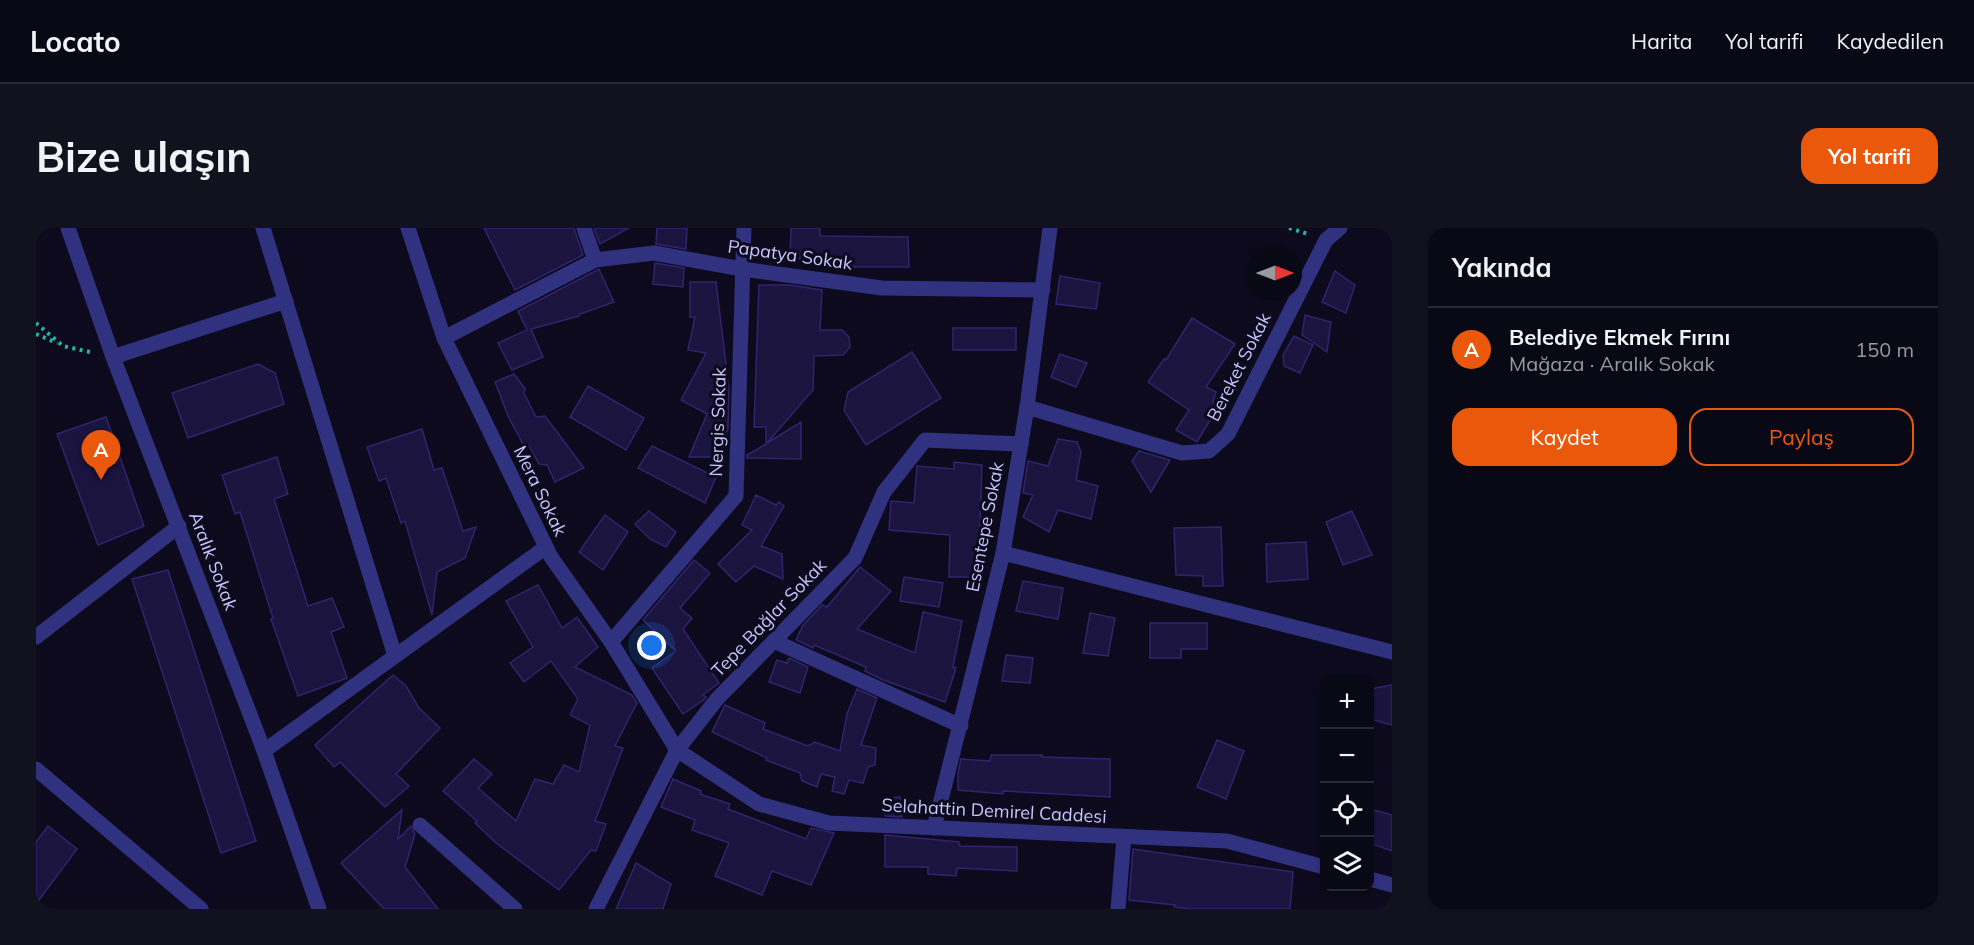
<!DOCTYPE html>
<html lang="tr">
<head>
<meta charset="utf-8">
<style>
  :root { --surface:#090815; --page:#12111e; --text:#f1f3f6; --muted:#999aa0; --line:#292934; --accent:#ea580c }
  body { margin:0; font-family:Mulish,sans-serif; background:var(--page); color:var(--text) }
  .controls { position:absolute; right:18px; bottom:18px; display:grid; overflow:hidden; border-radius:12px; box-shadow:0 2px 4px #0004 }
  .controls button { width:54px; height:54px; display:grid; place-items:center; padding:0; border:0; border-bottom:2px solid var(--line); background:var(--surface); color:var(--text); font:30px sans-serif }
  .compass { position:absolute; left:1212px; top:18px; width:54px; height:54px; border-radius:50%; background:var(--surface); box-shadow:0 2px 4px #0004; rotate:90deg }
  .you { position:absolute; left:616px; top:418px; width:21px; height:21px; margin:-15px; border:4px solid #fff; border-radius:50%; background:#1a73e8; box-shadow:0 0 0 9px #1a73e833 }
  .badge { display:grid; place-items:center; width:39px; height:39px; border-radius:50%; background:var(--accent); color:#fff; font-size:20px; font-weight:700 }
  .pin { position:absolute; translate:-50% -50px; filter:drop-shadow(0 2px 3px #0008) }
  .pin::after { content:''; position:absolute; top:32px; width:21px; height:18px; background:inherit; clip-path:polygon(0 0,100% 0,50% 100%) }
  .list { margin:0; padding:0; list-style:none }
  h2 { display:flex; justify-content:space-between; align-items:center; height:78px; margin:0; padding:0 24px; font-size:26px }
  h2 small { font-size:20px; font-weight:400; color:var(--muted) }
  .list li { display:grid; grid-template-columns:39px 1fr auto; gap:18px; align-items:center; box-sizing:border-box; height:84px; padding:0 24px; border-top:2px solid var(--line) }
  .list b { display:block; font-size:22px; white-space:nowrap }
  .list p { margin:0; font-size:20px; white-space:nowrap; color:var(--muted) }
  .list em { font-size:20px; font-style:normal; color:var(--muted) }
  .actions { display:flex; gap:12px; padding:18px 24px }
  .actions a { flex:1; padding:14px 0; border:2px solid var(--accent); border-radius:18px; text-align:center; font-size:21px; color:var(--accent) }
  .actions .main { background:var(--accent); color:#fff }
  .icon { flex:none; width:33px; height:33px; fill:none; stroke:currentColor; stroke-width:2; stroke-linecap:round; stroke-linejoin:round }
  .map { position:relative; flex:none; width:1356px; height:681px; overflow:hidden; border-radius:18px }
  header { display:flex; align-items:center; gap:36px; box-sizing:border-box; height:84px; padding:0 30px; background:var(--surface); border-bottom:2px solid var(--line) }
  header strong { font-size:28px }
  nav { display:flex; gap:33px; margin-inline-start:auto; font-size:21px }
  .intro { display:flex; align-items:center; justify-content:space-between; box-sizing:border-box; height:144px; padding:0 36px }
  h1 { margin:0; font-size:42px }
  .button { padding:15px 27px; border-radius:18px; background:var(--accent); color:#fff; font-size:21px; font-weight:700 }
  main { display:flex; gap:36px; padding:0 36px }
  aside { flex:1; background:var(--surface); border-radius:18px; box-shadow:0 2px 4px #0004 }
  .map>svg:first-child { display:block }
  .building { fill:#1b143f; stroke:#30246d; stroke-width:1.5 }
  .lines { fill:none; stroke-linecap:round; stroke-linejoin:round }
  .path { stroke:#23b5a6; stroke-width:4; stroke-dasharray:3 4.5; stroke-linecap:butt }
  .minor { stroke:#30317f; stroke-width:15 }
  .labels { text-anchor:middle; stroke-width:6; stroke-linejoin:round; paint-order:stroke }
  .street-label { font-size:18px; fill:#c9c5ff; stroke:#0c0a1c }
</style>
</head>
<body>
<header>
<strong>Locato</strong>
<nav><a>Harita</a><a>Yol tarifi</a><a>Kaydedilen</a></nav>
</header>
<div class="intro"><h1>Bize ulaşın</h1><a class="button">Yol tarifi</a></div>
<main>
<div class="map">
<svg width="1356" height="681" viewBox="0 0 1356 681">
  <rect width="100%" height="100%" fill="#0c0a1c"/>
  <g class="building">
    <path d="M448,0h90l9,27 -68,35z"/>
    <path d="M558,0h35l-29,16z"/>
    <path d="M621,0h30l-1,21 -30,-5z"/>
    <path d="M755,0h29v8l88,1 1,30h-60l-59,-10z"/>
    <path d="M619,35l29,5 -1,19 -30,-3z"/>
    <path d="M563,41l15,33 -34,12 -1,2 -48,13 12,28 -31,13 -14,-27 29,-13 -9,-19z"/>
    <path d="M1299,43l20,14 -9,28 -24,-11z"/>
    <path d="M1024,48l40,7 -4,26 -40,-5z"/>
    <path d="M654,54h26l13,107 -1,40 -12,28h-27l18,-43 -26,-14 25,-47 -18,-3 7,-33h-5z"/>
    <path d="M723,57h31l32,5 -2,40h22l7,7 1,10 -7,8 -29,1 -1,34 -46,53 34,-21v37l-54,-1v-3l19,-11v-17h-12z"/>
    <path d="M1269,87l26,7 -4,30 -25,-17z"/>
    <path d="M1156,90l43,26 -29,43 10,5 -3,10 5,5 -21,35 -21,-12 13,-20 -41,-28 16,-23 2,1z"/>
    <rect x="917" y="100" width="63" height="22"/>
    <path d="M1258,108l19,9 -13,28 -16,-7 -1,-11z"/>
    <path d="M876,124l29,46 -75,47 -22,-35 4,-18z"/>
    <path d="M1024,126l27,9 -11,24 -25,-10z"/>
    <path d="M222,136l17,9 9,31 -96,34 -16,-45z"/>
    <path d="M478,146l11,15 -1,4 12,24 9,-1 39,52 -29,14 -8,-17 -8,-1 -10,-18 -4,2 -17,-32 -13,-34z"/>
    <path d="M552,158l56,32 -18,32 -56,-33z"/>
    <path d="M70,189l38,109 -46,19 -41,-111z"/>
    <path d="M386,201l12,41 8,-2 21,63 13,-4 -11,31 -28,14 -5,43 -27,-94 -4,2 -15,-45 -7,3 -12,-34z"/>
    <path d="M1022,211l19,3 4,10 -5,28 22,6 -7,33 -33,-9 -9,22 -26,-15 10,-22 -10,-2 5,-32 20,5z"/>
    <path d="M616,218l64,31 -11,26 -67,-35z"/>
    <path d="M1103,223l31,9 -19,32 -19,-31z"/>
    <path d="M241,229l11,37 -14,5 34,107 24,-8 12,29 -13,5 16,46 -49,18 -27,-77 2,-1 -33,-106 -5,2 -13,-39z"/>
    <path d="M918,234l28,3 -3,89 -4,23h-26l1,-42 -61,-5 2,-29 23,2 3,-37 37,3z"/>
    <path d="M720,267l20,10 3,-3 5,4 -23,40 21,8 1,25 -29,-13 -18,16 -18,-18 34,-34 -10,-5z"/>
    <path d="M613,283l27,21 -10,15 -16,-8 -15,-15z"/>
    <path d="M1316,283l20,44 -29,10 -17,-43z"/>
    <path d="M569,287l23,17 -25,38 -24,-18z"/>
    <path d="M1185,299l2,59h-20v-10l-27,-1 -2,-47z"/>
    <path d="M1270,314l2,37 -41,3 -1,-38z"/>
    <path d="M658,332l16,13 -30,35 12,10 -9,11 36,54 -16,12 3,2 -1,2 -22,15 -31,-46 24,-17 -33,-31z"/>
    <path d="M824,339l31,24 -34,38 58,24 8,-41 39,9 -9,46 3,1 -11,34 -62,-22 -18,-9 1,-4 -52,-22 -1,3 -17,-8 7,-15 19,-20 5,2z"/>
    <path d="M132,342l88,271 -35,12 -89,-274z"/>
    <path d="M868,349l39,6 -4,24 -39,-6z"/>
    <path d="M987,353l40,7 -5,31 -42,-8z"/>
    <path d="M502,357l24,43 15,-11 21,30 -23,20 57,28 5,8 -22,43 8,2 -28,73 11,3 -10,27 -5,-1 -32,40 -63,-47 -21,-20 2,-2 -34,-30 31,-32 18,15 -14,14 38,33 19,-42 18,5 11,-19 15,7 11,-47 -20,-10 8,-16 -27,-38 -27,21 -14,-19 23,-16 -27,-46z"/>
    <path d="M1054,385l25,5 -7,38 -25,-3z"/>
    <path d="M1114,395h57v26h-26v9h-31z"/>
    <path d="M970,427l27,3 -3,25 -28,-2z"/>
    <path d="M753,430l19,9 -8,26 -31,-11 8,-22 10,3z"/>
    <path d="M357,447l13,11 13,22 21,20 -44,46 13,12 -24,21 -45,-45 -6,5 -19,-22z"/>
    <path d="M1356,457v40l-22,-6v-30z"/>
    <path d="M821,461l20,9 -16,47 15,3 -1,17 -7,2 -5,16 -14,-3 -5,14 -12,-3 3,-14 -14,-3 -4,13 -15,-6 -2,-8 -34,-13 1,-2 -55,-26 13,-27 40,18 -2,6 45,17 7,-4 25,9 7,-37z"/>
    <path d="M1181,512l27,11 -18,48 -29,-12z"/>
    <path d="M955,527h51v2l68,2v38l-107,-6v3l-45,-4v-17l3,-14 29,2z"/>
    <path d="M637,551l28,12 -1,3 30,10 -2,5 78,30 5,-11 23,5 -23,52 -39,-14 -10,24 -47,-19 14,-33 -37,-13 3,-10 -34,-13z"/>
    <path d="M864,569l2,20 -17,-1v-18z"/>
    <path d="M1334,581l22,6v36l-22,-8z"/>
    <path d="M366,582l-4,29 13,-13 4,8 -10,33 33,42h-54l-43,-46z"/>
    <path d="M12,598l29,23 -41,55v-62z"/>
    <path d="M849,607l74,7 1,4 57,1v24l-60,-3 -1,8 -28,-2v-7h-43z"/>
    <path d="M1097,621l160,23 -3,37h-99l-17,-2 1,-2 -46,-5z"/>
    <path d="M600,635l35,21 -8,25h-47z"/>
  </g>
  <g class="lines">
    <g class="path">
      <path d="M1253,0l19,6"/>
      <path d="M0,95l27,23 27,6"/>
      <path d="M0,106l21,9"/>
    </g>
    <g class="minor">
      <path d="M32,0l45,129 151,394 55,158"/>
      <path d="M227,0l132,428"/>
      <path d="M372,0l36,110 107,219 60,85 66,108 82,54 70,19 398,18 97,26"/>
      <path d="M548,0l11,32"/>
      <path d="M408,110l151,-78 59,-7 88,16 140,19 161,2"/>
      <path d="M77,129l173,-56"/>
      <path d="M991,179l155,46 27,-2 19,-17 98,-194 14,-12"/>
      <path d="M967,325l389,99"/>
      <path d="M0,409l143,-111"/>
      <path d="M738,413l187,85"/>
      <path d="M575,414l125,-146 8,-268"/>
      <path d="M228,523l282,-204"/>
      <path d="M0,541l165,140"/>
      <path d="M384,597l95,84"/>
      <path d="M898,600l69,-275 24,-146 23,-179"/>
      <path d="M1334,651l22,6"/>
      <path d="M560,681l81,-159 40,-51 138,-141 29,-66 41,-52 96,4"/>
      <path d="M1082,681l6,-72"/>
    </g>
  </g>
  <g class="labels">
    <g class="street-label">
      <text transform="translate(754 27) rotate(8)" y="6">Papatya Sokak</text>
      <text transform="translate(1203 139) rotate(-63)" y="6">Bereket Sokak</text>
      <text transform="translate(682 194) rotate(-88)" y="6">Nergis Sokak</text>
      <text transform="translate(504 263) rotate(64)" y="6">Mera Sokak</text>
      <text transform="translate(949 299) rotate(-79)" y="6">Esentepe Sokak</text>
      <text transform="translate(177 333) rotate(69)" y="6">Aralık Sokak</text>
      <text transform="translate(733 390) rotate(-46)" y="6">Tepe Bağlar Sokak</text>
      <text transform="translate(958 583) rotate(3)" y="6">Selahattin Demirel Caddesi</text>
    </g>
  </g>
</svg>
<div class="controls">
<button>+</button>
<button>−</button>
<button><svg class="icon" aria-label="locate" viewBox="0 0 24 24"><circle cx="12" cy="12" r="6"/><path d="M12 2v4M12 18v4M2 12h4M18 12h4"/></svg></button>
<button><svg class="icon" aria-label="layers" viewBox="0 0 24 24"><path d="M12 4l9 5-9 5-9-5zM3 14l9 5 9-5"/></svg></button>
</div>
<svg class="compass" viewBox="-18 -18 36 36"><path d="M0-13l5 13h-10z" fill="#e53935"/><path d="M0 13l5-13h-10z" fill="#999aa0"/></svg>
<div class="you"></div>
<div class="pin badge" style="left:65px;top:252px">A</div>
</div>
<aside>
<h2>Yakında<small></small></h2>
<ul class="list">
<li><span class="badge">A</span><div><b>Belediye Ekmek Fırını</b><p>Mağaza · Aralık Sokak</p></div><em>150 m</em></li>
</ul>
<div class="actions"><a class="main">Kaydet</a><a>Paylaş</a></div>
</aside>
</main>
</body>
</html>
